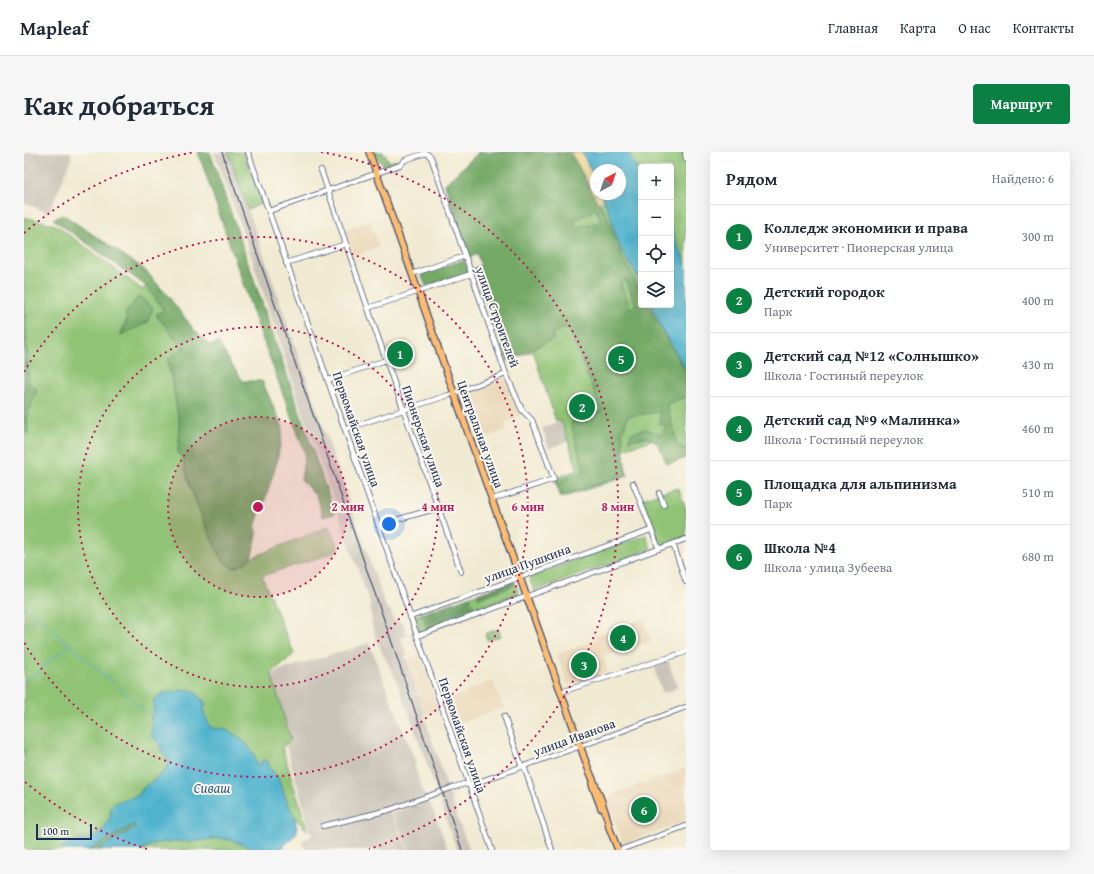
<!DOCTYPE html>
<html lang="ru">
<head>
<meta charset="utf-8">
<style>
  :root { --surface:#fff; --page:#f6f6f7; --text:#1f2937; --muted:#747a83; --line:#e0e1e3; --accent:#0b8043 }
  body { margin:0; font-family:"Gentium Book Plus",serif; background:var(--page); color:var(--text) }
  .controls { position:absolute; right:12px; top:12px; display:grid; overflow:hidden; border-radius:4px; box-shadow:0 4px 16px #0002 }
  .controls button { width:36px; height:36px; display:grid; place-items:center; padding:0; border:0; border-bottom:1px solid var(--line); background:var(--surface); color:var(--text); font:20px sans-serif }
  .compass { position:absolute; left:566px; top:12px; width:36px; height:36px; border-radius:50%; background:var(--surface); box-shadow:0 4px 16px #0002; rotate:40deg }
  .scale { position:absolute; left:12px; bottom:10px; width:56px; box-sizing:border-box; padding-left:4px; border:2px solid #1b2f5e; border-top:0; font-size:11px; line-height:14px; white-space:nowrap; color:#1b2f5e; -webkit-text-stroke:3px #fbf7ec; paint-order:stroke }
  .you { position:absolute; left:365px; top:372px; width:14px; height:14px; margin:-10px; border:3px solid #fff; border-radius:50%; background:#1a73e8; box-shadow:0 0 0 6px #1a73e833 }
  .badge { display:grid; place-items:center; width:26px; height:26px; border-radius:50%; background:var(--accent); color:#fff; font-size:13px; font-weight:700 }
  .pin { position:absolute; translate:-50% -50%; border:2px solid #fff; box-shadow:0 1px 4px #0006 }
  .list { margin:0; padding:0; list-style:none }
  h2 { display:flex; justify-content:space-between; align-items:center; height:52px; margin:0; padding:0 16px; font-size:17px }
  h2 small { font-size:13px; font-weight:400; color:var(--muted) }
  .list li { display:grid; grid-template-columns:26px 1fr auto; gap:12px; align-items:center; box-sizing:border-box; height:64px; padding:0 16px; border-top:1px solid var(--line) }
  .list b { display:block; font-size:15px; white-space:nowrap }
  .list p { margin:0; font-size:13px; white-space:nowrap; color:var(--muted) }
  .list em { font-size:13px; font-style:normal; color:var(--muted) }
  .icon { flex:none; width:22px; height:22px; fill:none; stroke:currentColor; stroke-width:2; stroke-linecap:round; stroke-linejoin:round }
  .map { position:relative; flex:none; width:662px; height:698px; overflow:hidden; border-radius:4px }
  header { display:flex; align-items:center; gap:24px; box-sizing:border-box; height:56px; padding:0 20px; background:var(--surface); border-bottom:1px solid var(--line) }
  header strong { font-size:19px }
  nav { display:flex; gap:22px; margin-inline-start:auto; font-size:14px }
  .intro { display:flex; align-items:center; justify-content:space-between; box-sizing:border-box; height:96px; padding:0 24px }
  h1 { margin:0; font-size:28px }
  .button { padding:10px 18px; border-radius:4px; background:var(--accent); color:#fff; font-size:14px; font-weight:700 }
  main { display:flex; gap:24px; padding:0 24px }
  aside { flex:1; background:var(--surface); border-radius:4px; box-shadow:0 4px 16px #0002 }
  .map>svg:first-child { display:block }
  .built { fill:#ead8ba }
  .industrial { fill:#cac3b8 }
  .green { fill:#90c374; stroke:#567969; fill-rule:evenodd }
  .forest { fill:#74a966; stroke:#486c62; fill-rule:evenodd }
  .sand { fill:#eeda9e; stroke:#84847e }
  .water { fill:#4fb3ce; stroke:#357196 }
  .lines { fill:none; stroke-linecap:round; stroke-linejoin:round }
  .stream { stroke:#4fb3ce; stroke-width:1 }
  .minor-casing { stroke:#3b4b6f; stroke-width:6 }
  .major-casing { stroke:#3b4b6f; stroke-width:8 }
  .minor { stroke:#fff; stroke-width:4.5 }
  .major { stroke:#febc70; stroke-width:5.5 }
  .rail { stroke:#1b2f5e; stroke-width:1 }
  .ring { fill:none; stroke:#c2185b; stroke-width:2; stroke-dasharray:2 4 }
  .labels { text-anchor:middle; stroke-width:4; stroke-linejoin:round; paint-order:stroke }
  .street-label { font-size:13px; fill:#1b2f5e; stroke:#fbf7ec }
  .water-label { font-size:14px; font-style:italic; fill:#2d5d85; stroke:#fbf7ec }
  .centre { fill:#c2185b; stroke:#fbf7ec; stroke-width:2 }
  .ring-label { font-size:12px; text-anchor:middle; font-weight:bold; fill:#c2185b; stroke:#fbf7ec; stroke-width:4; stroke-linejoin:round; paint-order:stroke }
</style>
</head>
<body>
<header>
<strong>Mapleaf</strong>
<nav><a>Главная</a><a>Карта</a><a>О нас</a><a>Контакты</a></nav>
</header>
<div class="intro"><h1>Как добраться</h1><a class="button">Маршрут</a></div>
<main>
<div class="map">
<svg width="662" height="698" viewBox="0 0 662 698">
  <rect width="100%" height="100%" fill="#fbf7ec"/>
  <filter id="ink" filterUnits="userSpaceOnUse"><feTurbulence type="fractalNoise" baseFrequency=".025" numOctaves="2"/><feDisplacementMap in="SourceGraphic" scale="8" xChannelSelector="R" yChannelSelector="G"/><feConvolveMatrix kernelMatrix="1 2 1 2 8 2 1 2 1" color-interpolation-filters="sRGB"/></filter>
  <filter id="wash" filterUnits="userSpaceOnUse"><feTurbulence type="fractalNoise" baseFrequency=".012" numOctaves="4" result="noise"/><feDisplacementMap in="SourceGraphic" scale="16" xChannelSelector="R" yChannelSelector="G"/><feGaussianBlur stdDeviation="0.9" result="paint"/><feColorMatrix in="noise" values="0 0 0 0 0 0 0 0 0 0 0 0 0 0 0 0 0 1.4 0 .05"/><feComposite in="paint" operator="in"/></filter>
  <g filter="url(#wash)">
    <rect width="100%" height="100%" fill="#f1ead2"/>
    <g class="built">
      <path d="M346,69l9,26 -26,9 -9,-26z"/>
      <path d="M384,187l8,23 -23,9 -9,-25z"/>
      <path d="M481,225l17,38 -18,8 2,7 -25,10 -19,-47z"/>
      <path d="M619,467l8,22 -47,16 4,15 -40,13 -11,-31 40,-14 -1,-4z"/>
      <path d="M396,503l19,55 -15,5 -18,-55z"/>
      <path d="M469,529l10,27 -48,16 -8,-24 13,-5 14,-7z"/>
      <path d="M662,616v53l-63,23 -17,-47z"/>
    </g>
    <g class="industrial">
      <path d="M0,0h47v7l-22,54 -25,-10z"/>
      <path d="M190,0h14l159,458 3,-1 4,12 5,-1 1,3h3l4,13 -6,2 6,17 -2,1 54,167 11,27h-13l-48,-137 -15,-38 -16,-31 -6,-19 -2,-22 -59,-166 -70,-211z"/>
      <path d="M537,269l7,20 -19,7 -7,-20z"/>
      <path d="M345,491l46,118 1,4h-2l11,32 -36,13 19,40h-103l-3,-9 10,-5 -26,-91 5,-6 -20,-66z"/>
      <path d="M645,509l1,3 -1,1 9,22 -5,2 1,1 -11,3 -8,-21 1,-2 -2,-3z"/>
      <path d="M405,648l19,50h-39l-17,-37z"/>
    </g>
    <g class="green">
      <path d="M204,0h16l18,51 -14,7z"/>
      <path d="M454,0h104l14,30v12h5l8,17 7,25 8,19 13,20 4,9v21h10l14,29 21,35v89l-15,5 -10,-26 -37,12 -4,1 8,26 -67,22 -7,-19 24,-9 -17,-49h-5l-23,-70 -28,11 2,-2 -33,-92 7,-3 -4,-11 -7,3 -25,-73 33,-31z"/>
      <path d="M604,0h57l1,112 -3,-3 1,-2 -9,-18 -3,-12 -1,-1v-61h-30v9z"/>
      <path d="M0,65l32,8 87,65 3,-4 18,24 -8,5 28,33 -16,12 12,66 -2,26 5,8 7,27 55,77 6,-6 78,-32 9,21 -5,6 -71,23 32,78 -23,19 20,67 -9,7 26,84 -13,-13 -7,-14 -10,-26 -8,-10 -2,-6 -8,4h-3c-2,-4 -1,-6 -2,-9 -4,-11 -22,-26 -33,-28 -3,-1 -7,0 -10,0 -7,-11 -9,-15 -8,-28l-21,-11 -7,2 -5,-1 -18,16 1,5 -3,4 1,12 -1,8 6,4 5,11 7,12 -4,9 -22,16 -4,7 -24,8 -4,5v7l-5,13 -12,9 -8,4 -7,-1 -11,4 -8,6h-36zM103,167l21,3 -27,12z"/>
      <path d="M654,336l8,21v30l-27,10 -19,-49 19,-7z"/>
      <path d="M622,383l5,14 -117,42 -5,-14z"/>
      <path d="M490,429l6,15 -100,37 -5,-17z"/>
      <path d="M474,477l3,7 -14,4 -2,-6z"/>
      <path d="M194,686l14,2 23,10h-115l16,-7 24,-2 10,1z"/>
    </g>
    <g class="forest">
      <path d="M174,0h12l125,362 -12,3 -7,-21 -15,-16 4,-27 -48,-129z"/>
      <path d="M351,0h8l7,10 8,-2 1,3 -8,3 -8,-1 -7,-9z"/>
      <path d="M456,0h79l-1,3 10,-2 7,10 21,36 9,13 17,44 19,36v13h7l16,30 22,37v25l-19,7 10,41 9,4v8l-19,7 -8,-19 -12,-8 -18,3 2,-7 15,-4 16,6 4,-10 -7,-1 1,-12 -32,4 -6,17 4,42 -64,21 -5,-14 27,-10 -13,-49 31,-12 -34,-84 -16,6 2,6 -47,21 -33,-92 7,-3 -4,-11 -7,3 -25,-73zM572,57l5,13 -24,5 -3,-6zM602,128l10,25 -6,3 -10,-25z"/>
      <path d="M40,63l80,54 24,27 27,35 14,14 10,-2 12,21 12,17h19l21,47 -6,34 -13,41 -4,9 -5,15 2,8 -6,23 -6,6 -12,4 -10,-7 -12,-23 -21,-51 -7,-27 -5,-8 2,-26 -12,-67 16,-11 -28,-33 8,-5 -18,-24 -93,-67z"/>
      <path d="M440,108l5,13 -43,13 -5,-12z"/>
      <path d="M647,110c6,7 7,18 3,26h-3z"/>
      <path d="M113,146h4l12,10 -5,14 -27,13 6,-15 -2,-6z"/>
      <path d="M0,151h1l4,81 8,5 -11,31 3,14 -5,-4z"/>
      <path d="M489,430l1,3 -35,13 -2,-3z"/>
      <path d="M493,441l1,3 -91,34 -1,-4z"/>
      <path d="M446,445l1,4 -48,17 -2,-4z"/>
      <path d="M448,451l1,3 -48,18 -1,-4z"/>
      <path d="M110,672l2,3 -38,23h-8z"/>
    </g>
    <path class="sand" d="M546,0h12l14,30v12h5l3,6 -5,3 -3,-4 -20,-38z"/>
    <g class="water">
      <path d="M558,0h46l13,24v108l-4,-9 -13,-20 -8,-19 -7,-25 -8,-17h19v-24h-24v12z"/>
      <path d="M647,76h1l3,13 9,18 -1,2 3,3v105l-21,-35 -14,-29h20v-17h3c4,-8 3,-19 -3,-26z"/>
      <path d="M159,538h8l5,2 4,7 6,4 -3,7 4,10 5,9c3,0 7,-1 10,0 11,2 29,17 33,28 1,3 0,5 2,9h3v-4l4,-2 4,2 2,6 8,10 10,26 7,14 2,12 -2,5 -15,15h-25l-23,-10 -14,-2 -28,4 -10,-1 -24,2 -16,7h-42l38,-23 -2,-3 -44,26h-30l8,-6 11,-4 7,1 8,-4 11,-9 6,-13v-7l4,-5 24,-8 4,-7 21,-16 5,-9 -7,-12 -5,-11 -6,-4 1,-8 -1,-12 3,-4 -1,-5 1,-8 9,-6 3,1 5,-3 5,1z"/>
    </g>
    <g class="lines">
      <g class="stream">
        <path d="M0,453l127,111"/>
        <path d="M0,475l13,-11"/>
        <path d="M0,530l46,-37"/>
      </g>
    </g>
  </g>
  <g filter="url(#ink)">
    <g class="lines">
      <g class="minor-casing">
        <g id="minor">
          <path d="M224,0l244,698"/>
          <path d="M661,0l1,7"/>
          <path d="M297,18l53,156 87,246"/>
          <path d="M245,59l131,-46 5,-5 21,-7 5,4 75,217 16,36 10,10 22,59 -61,20"/>
          <path d="M262,111l60,-19"/>
          <path d="M388,122l53,-18"/>
          <path d="M344,156l103,-34"/>
          <path d="M304,228l58,-20"/>
          <path d="M321,277l104,-34 57,-21"/>
          <path d="M609,331l26,66"/>
          <path d="M635,341l5,12"/>
          <path d="M354,373l60,-17"/>
          <path d="M649,392l13,38"/>
          <path d="M386,465l241,-87"/>
          <path d="M393,484l269,-97"/>
          <path d="M537,540l125,-40"/>
          <path d="M480,564l18,51"/>
          <path d="M500,614l28,84"/>
          <path d="M299,674l66,-16 62,-22 13,-4 5,1 4,-1 136,-48 77,-29"/>
          <path d="M596,698l66,-24"/>
        </g>
      </g>
      <g class="major-casing">
        <g id="major">
          <path d="M345,0l103,292 116,324c9,20 17,40 22,61"/>
          <path d="M568,632l9,24"/>
          <path d="M585,675l9,23"/>
        </g>
      </g>
      <use href="#minor" class="minor"/>
      <use href="#major" class="major"/>
      <path class="rail" d="M198,0l167,482 73,216"/>
    </g>
  </g>
  <circle cx="234" cy="355" r="90" fill="#c2185b" fill-opacity=".12"/>
  <g class="ring">
    <circle cx="234" cy="355" r="90"/>
    <circle cx="234" cy="355" r="180"/>
    <path d="M0 220A270 270 0 1 1 0 490"/>
    <path d="M123 697A360 360 0 0 1 0 629M0 81A360 360 0 0 1 171 0M297 0A360 360 0 0 1 345 697"/>
  </g>
  <g class="labels">
    <g class="street-label">
      <text transform="translate(474 165) rotate(70)" y="5">улица Строителей</text>
      <text transform="translate(333 277) rotate(71)" y="5">Первомайская улица</text>
      <text transform="translate(457 282) rotate(70)" y="5">Центральная улица</text>
      <text transform="translate(400 284) rotate(71)" y="5">Пионерская улица</text>
      <text transform="translate(503 411) rotate(-20)" y="5">улица Пушкина</text>
      <text transform="translate(439 583) rotate(71)" y="5">Первомайская улица</text>
      <text transform="translate(550 585) rotate(-20)" y="5">улица Иванова</text>
    </g>
    <g class="water-label">
      <text x="188" y="641">Сиваш</text>
    </g>
  </g>
  <circle cx="234" cy="355" r="6" class="centre"/>
  <g class="ring-label">
    <text x="324" y="359">2 мин</text>
    <text x="414" y="359">4 мин</text>
    <text x="504" y="359">6 мин</text>
    <text x="594" y="359">8 мин</text>
  </g>
</svg>
<div class="controls">
<button>+</button>
<button>−</button>
<button><svg class="icon" aria-label="locate" viewBox="0 0 24 24"><circle cx="12" cy="12" r="6"/><path d="M12 2v4M12 18v4M2 12h4M18 12h4"/></svg></button>
<button><svg class="icon" aria-label="layers" viewBox="0 0 24 24"><path d="M12 4l9 5-9 5-9-5zM3 14l9 5 9-5"/></svg></button>
</div>
<svg class="compass" viewBox="-18 -18 36 36"><path d="M0-13l5 13h-10z" fill="#e53935"/><path d="M0 13l5-13h-10z" fill="#747a83"/></svg>
<div class="scale">100 m</div>
<div class="you"></div>
<div class="pin badge" style="left:376px;top:202px">1</div>
<div class="pin badge" style="left:558px;top:255px">2</div>
<div class="pin badge" style="left:560px;top:513px">3</div>
<div class="pin badge" style="left:599px;top:486px">4</div>
<div class="pin badge" style="left:597px;top:207px">5</div>
<div class="pin badge" style="left:620px;top:658px">6</div>
</div>
<aside>
<h2>Рядом<small>Найдено: 6</small></h2>
<ul class="list">
<li><span class="badge">1</span><div><b>Колледж экономики и права</b><p>Университет · Пионерская улица</p></div><em>300 m</em></li>
<li><span class="badge">2</span><div><b>Детский городок</b><p>Парк</p></div><em>400 m</em></li>
<li><span class="badge">3</span><div><b>Детский сад №12 «Солнышко»</b><p>Школа · Гостиный переулок</p></div><em>430 m</em></li>
<li><span class="badge">4</span><div><b>Детский сад №9 «Малинка»</b><p>Школа · Гостиный переулок</p></div><em>460 m</em></li>
<li><span class="badge">5</span><div><b>Площадка для альпинизма</b><p>Парк</p></div><em>510 m</em></li>
<li><span class="badge">6</span><div><b>Школа №4</b><p>Школа · улица Зубеева</p></div><em>680 m</em></li>
</ul>
</aside>
</main>
</body>
</html>
